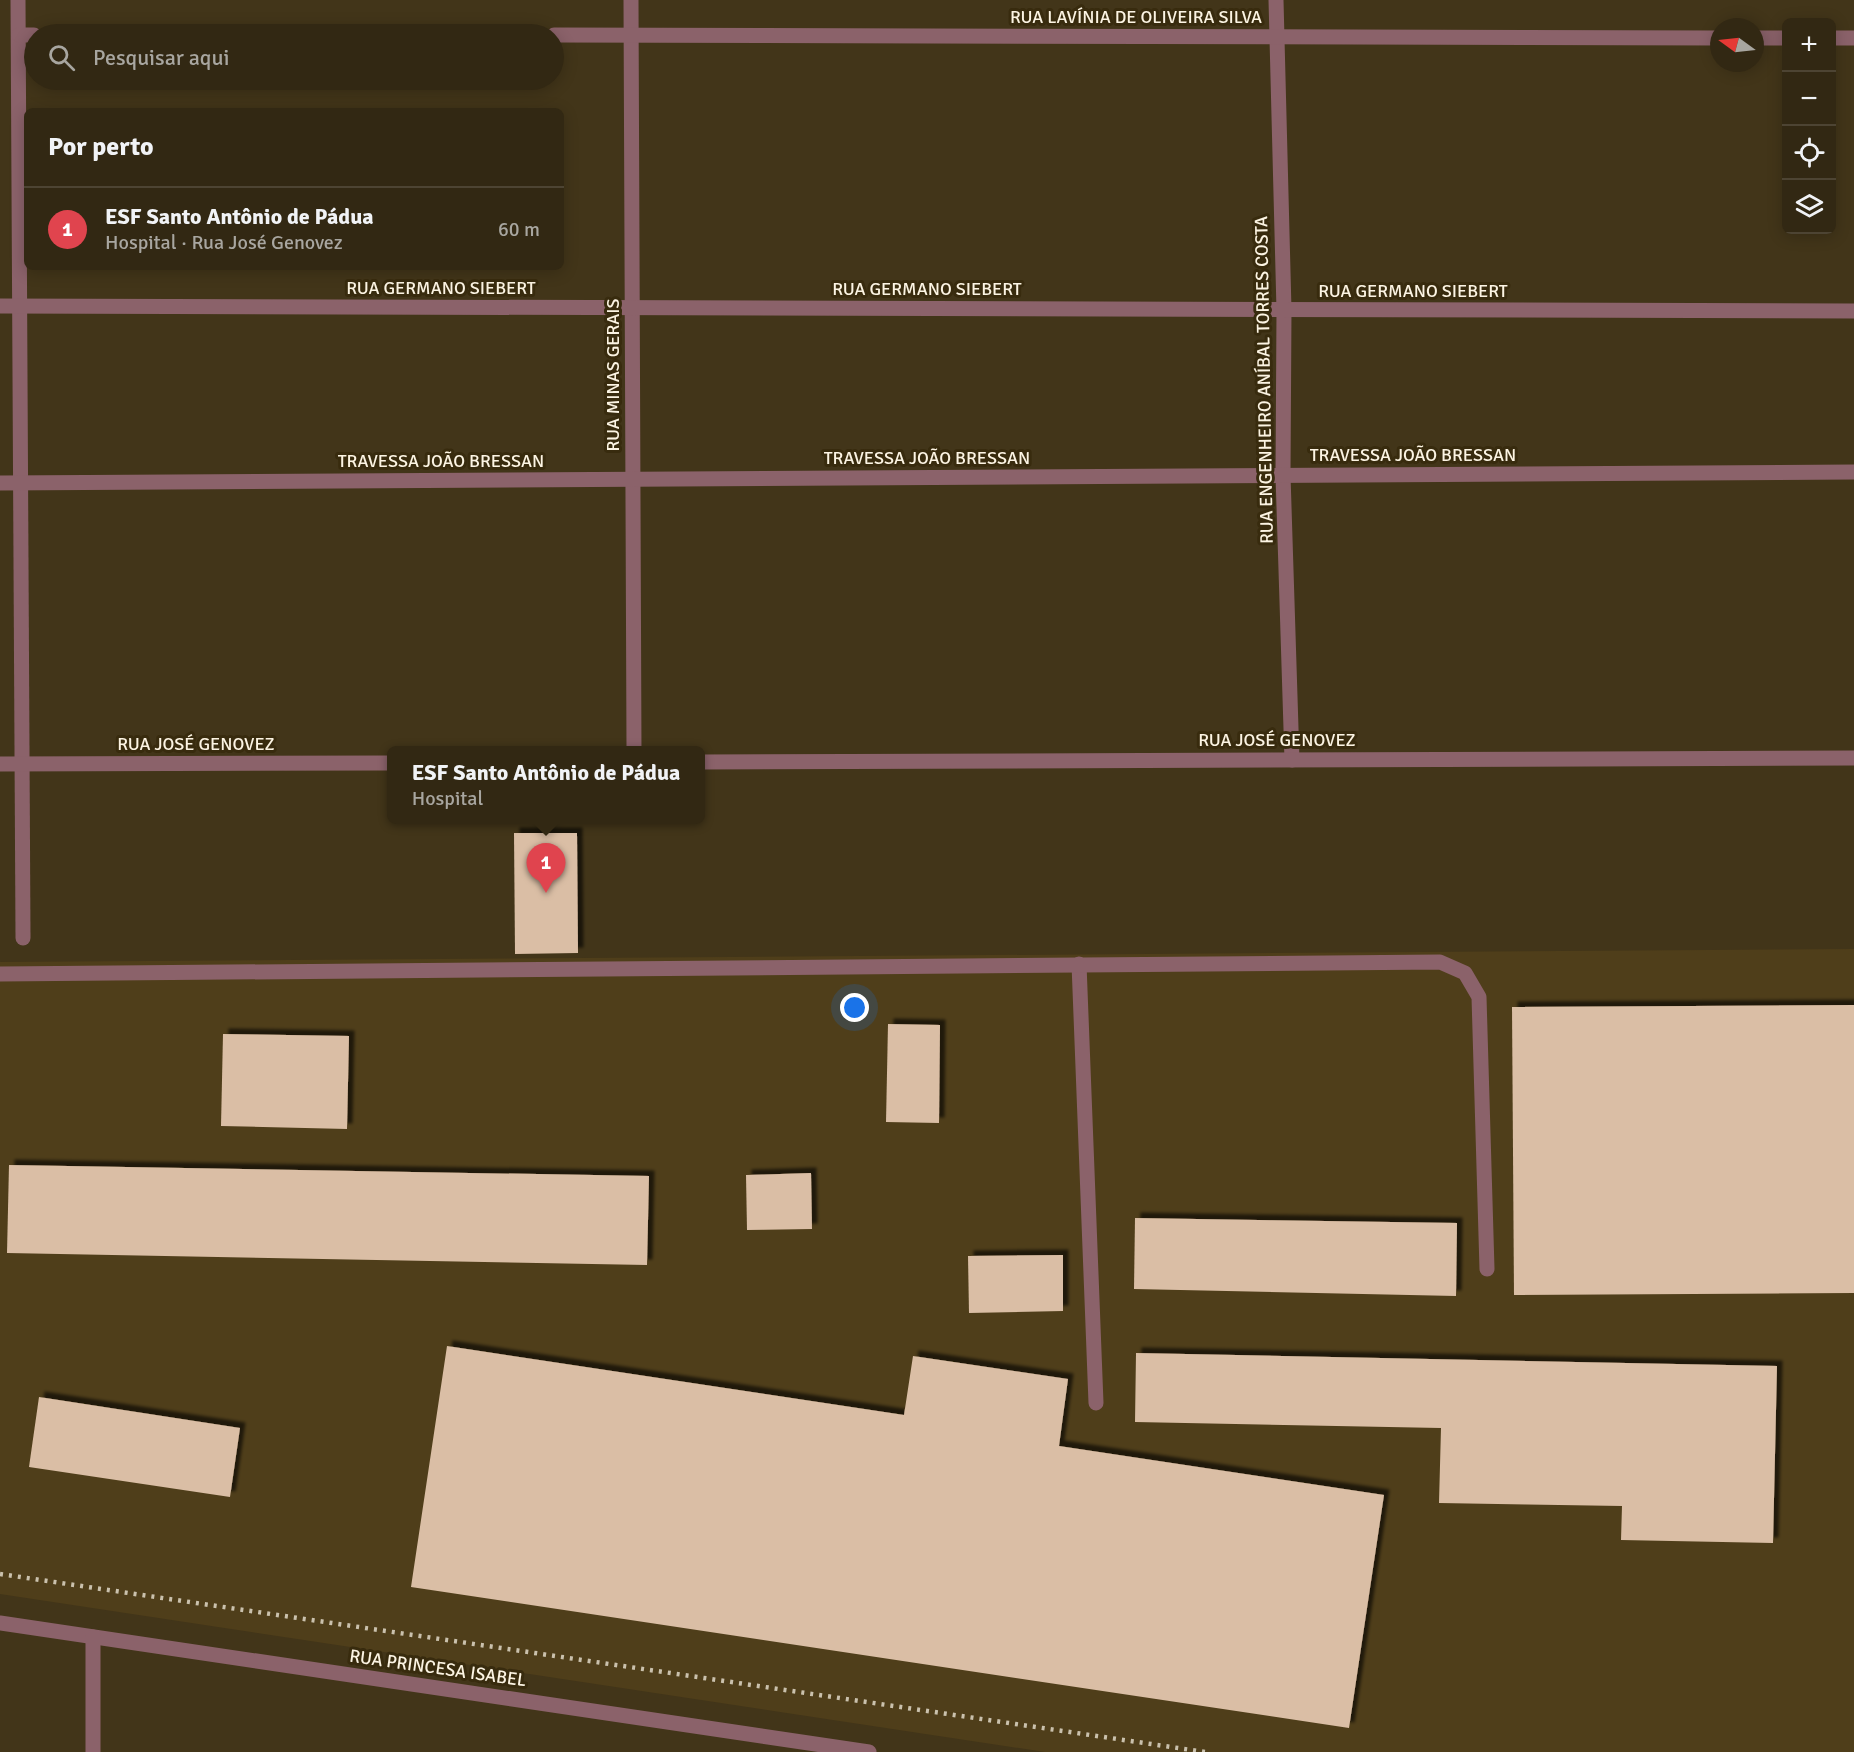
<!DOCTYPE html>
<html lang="pt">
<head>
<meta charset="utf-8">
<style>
  :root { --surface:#322813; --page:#3d3421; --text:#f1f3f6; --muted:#a8a6a0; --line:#4d4433; --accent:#fd9c56 }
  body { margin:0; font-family:Signika,sans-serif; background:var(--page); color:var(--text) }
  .controls { position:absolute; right:18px; top:18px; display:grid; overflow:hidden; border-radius:9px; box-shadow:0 3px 15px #0003 }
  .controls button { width:54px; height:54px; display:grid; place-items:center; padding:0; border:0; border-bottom:2px solid var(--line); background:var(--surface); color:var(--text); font:30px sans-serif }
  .compass { position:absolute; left:1710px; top:18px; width:54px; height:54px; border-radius:50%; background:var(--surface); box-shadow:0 3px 15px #0003; rotate:285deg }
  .you { position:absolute; left:855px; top:1008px; width:21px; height:21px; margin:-15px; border:4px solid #fff; border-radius:50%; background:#1a73e8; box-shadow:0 0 0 9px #1a73e833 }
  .badge { display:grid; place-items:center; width:39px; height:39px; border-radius:50%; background:var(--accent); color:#fff; font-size:20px; font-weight:700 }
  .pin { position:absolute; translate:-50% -50px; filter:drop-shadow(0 2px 3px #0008) }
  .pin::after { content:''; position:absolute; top:32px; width:21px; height:18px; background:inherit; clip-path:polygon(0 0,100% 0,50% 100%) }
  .popup { position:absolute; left:387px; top:746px; width:318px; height:78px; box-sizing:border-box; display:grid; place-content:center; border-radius:9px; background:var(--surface); filter:drop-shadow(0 2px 4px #0005); font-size:20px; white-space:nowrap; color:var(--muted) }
  .popup b { font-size:22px; color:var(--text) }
  .popup::after { content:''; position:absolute; left:50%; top:100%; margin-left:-12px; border:12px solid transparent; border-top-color:var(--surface) }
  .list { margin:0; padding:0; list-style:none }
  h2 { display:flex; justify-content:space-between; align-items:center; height:78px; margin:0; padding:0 24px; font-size:26px }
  h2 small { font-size:20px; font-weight:400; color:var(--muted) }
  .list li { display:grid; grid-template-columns:39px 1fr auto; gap:18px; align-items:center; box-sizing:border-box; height:84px; padding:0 24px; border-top:2px solid var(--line) }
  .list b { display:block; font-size:22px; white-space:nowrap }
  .list p { margin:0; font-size:20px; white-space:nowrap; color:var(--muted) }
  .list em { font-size:20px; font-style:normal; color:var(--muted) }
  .icon { flex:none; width:33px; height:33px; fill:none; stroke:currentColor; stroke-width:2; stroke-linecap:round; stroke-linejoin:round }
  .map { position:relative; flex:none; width:1854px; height:1752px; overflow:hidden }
  .search { position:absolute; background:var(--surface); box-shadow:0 3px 15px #0003; left:24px; top:24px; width:540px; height:66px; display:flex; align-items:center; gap:15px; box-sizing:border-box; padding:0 21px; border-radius:33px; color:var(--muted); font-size:22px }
  .panel { position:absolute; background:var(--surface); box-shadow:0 3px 15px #0003; left:24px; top:108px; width:540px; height:162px; border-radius:9px }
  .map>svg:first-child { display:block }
  .built { fill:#4f3e1a }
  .building { fill:#dabea5; filter:url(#shadow) }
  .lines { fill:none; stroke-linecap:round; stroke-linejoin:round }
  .minor { stroke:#8b626a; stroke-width:15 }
  .rail { stroke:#cac1ad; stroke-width:4.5; stroke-dasharray:3 6; stroke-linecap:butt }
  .labels { text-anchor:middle; stroke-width:6; stroke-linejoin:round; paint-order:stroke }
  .street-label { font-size:18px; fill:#fcf4e3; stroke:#382b0e }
</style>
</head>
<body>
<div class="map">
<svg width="1854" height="1752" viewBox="0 0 1854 1752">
  <defs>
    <filter id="shadow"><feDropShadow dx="5.5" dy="-5.5" stdDeviation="1.5" flood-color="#0009"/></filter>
  </defs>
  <rect width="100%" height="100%" fill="#423519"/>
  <path class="built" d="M1854,949v803h-809l-1045,-158v-632z"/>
  <g class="building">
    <path d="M514,833h63l1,120 -63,1z"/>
    <path d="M1854,1005v288l-340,2 -2,-288z"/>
    <path d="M888,1024l52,1 -1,98 -53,-1z"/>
    <path d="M223,1034l126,2 -2,93 -126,-3z"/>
    <path d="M9,1165l640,11 -2,89 -640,-12z"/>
    <path d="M811,1173l1,56 -65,1 -1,-55z"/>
    <path d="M1135,1218l322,5 -1,73 -322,-7z"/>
    <path d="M1063,1255v56l-94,2 -1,-57z"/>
    <path d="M447,1346l457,69 9,-59 155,23 -9,67 325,49 -35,233 -938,-141z"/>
    <path d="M1136,1353l641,13 -4,177 -152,-3 1,-34 -183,-3 2,-75 -306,-6z"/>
    <path d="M39,1397l201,31 -10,69 -201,-30z"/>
  </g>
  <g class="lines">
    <g class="minor">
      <path d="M18,0l5,938"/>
      <path d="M631,0l3,750"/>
      <path d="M1276,0l8,310 -1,165 9,285"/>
      <path d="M19,35h15"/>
      <path d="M554,35l1165,3"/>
      <path d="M1755,38h31"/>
      <path d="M1832,38h22"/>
      <path d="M0,306l1854,5"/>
      <path d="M0,483l1854,-11"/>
      <path d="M700,762l1154,-4"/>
      <path d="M0,764l392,-1"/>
      <path d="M1079,964l17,439"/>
      <path d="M0,974l1440,-12 25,11 14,24 8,272"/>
      <path d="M0,1623l869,129"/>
      <path d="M93,1752v-115"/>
    </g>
    <path class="rail" d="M0,1574l1205,178"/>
  </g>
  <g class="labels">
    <g class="street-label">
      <text x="1136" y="23">RUA LAVÍNIA DE OLIVEIRA SILVA</text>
      <text x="441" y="294">RUA GERMANO SIEBERT</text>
      <text x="927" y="295">RUA GERMANO SIEBERT</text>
      <text x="1413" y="297">RUA GERMANO SIEBERT</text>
      <text transform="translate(613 375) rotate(-90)" y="6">RUA MINAS GERAIS</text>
      <text transform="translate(1264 380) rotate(-91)" y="6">RUA ENGENHEIRO ANÍBAL TORRES COSTA</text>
      <text x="1413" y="461">TRAVESSA JOÃO BRESSAN</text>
      <text x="927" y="464">TRAVESSA JOÃO BRESSAN</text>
      <text x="441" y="467">TRAVESSA JOÃO BRESSAN</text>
      <text x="1277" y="746">RUA JOSÉ GENOVEZ</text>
      <text x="196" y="750">RUA JOSÉ GENOVEZ</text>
      <text transform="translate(438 1668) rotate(8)" y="6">RUA PRINCESA ISABEL</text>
    </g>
  </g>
</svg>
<div class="controls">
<button>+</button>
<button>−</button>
<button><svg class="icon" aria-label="locate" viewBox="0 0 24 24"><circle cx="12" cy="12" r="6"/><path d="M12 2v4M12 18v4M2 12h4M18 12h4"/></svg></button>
<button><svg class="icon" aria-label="layers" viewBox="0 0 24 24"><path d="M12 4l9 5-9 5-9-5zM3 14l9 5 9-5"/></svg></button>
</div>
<svg class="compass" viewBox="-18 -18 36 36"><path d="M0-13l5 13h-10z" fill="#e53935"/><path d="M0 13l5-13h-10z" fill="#a8a6a0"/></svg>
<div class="you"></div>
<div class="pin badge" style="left:546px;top:893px;background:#e0444e">1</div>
<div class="popup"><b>ESF Santo Antônio de Pádua</b>Hospital</div>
<div class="search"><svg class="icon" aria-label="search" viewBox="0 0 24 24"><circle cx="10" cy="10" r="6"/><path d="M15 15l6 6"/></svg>Pesquisar aqui</div>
<section class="panel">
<h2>Por perto<small></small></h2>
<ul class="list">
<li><span class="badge" style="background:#e0444e">1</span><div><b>ESF Santo Antônio de Pádua</b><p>Hospital · Rua José Genovez</p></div><em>60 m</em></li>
</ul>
</section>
</div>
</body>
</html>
